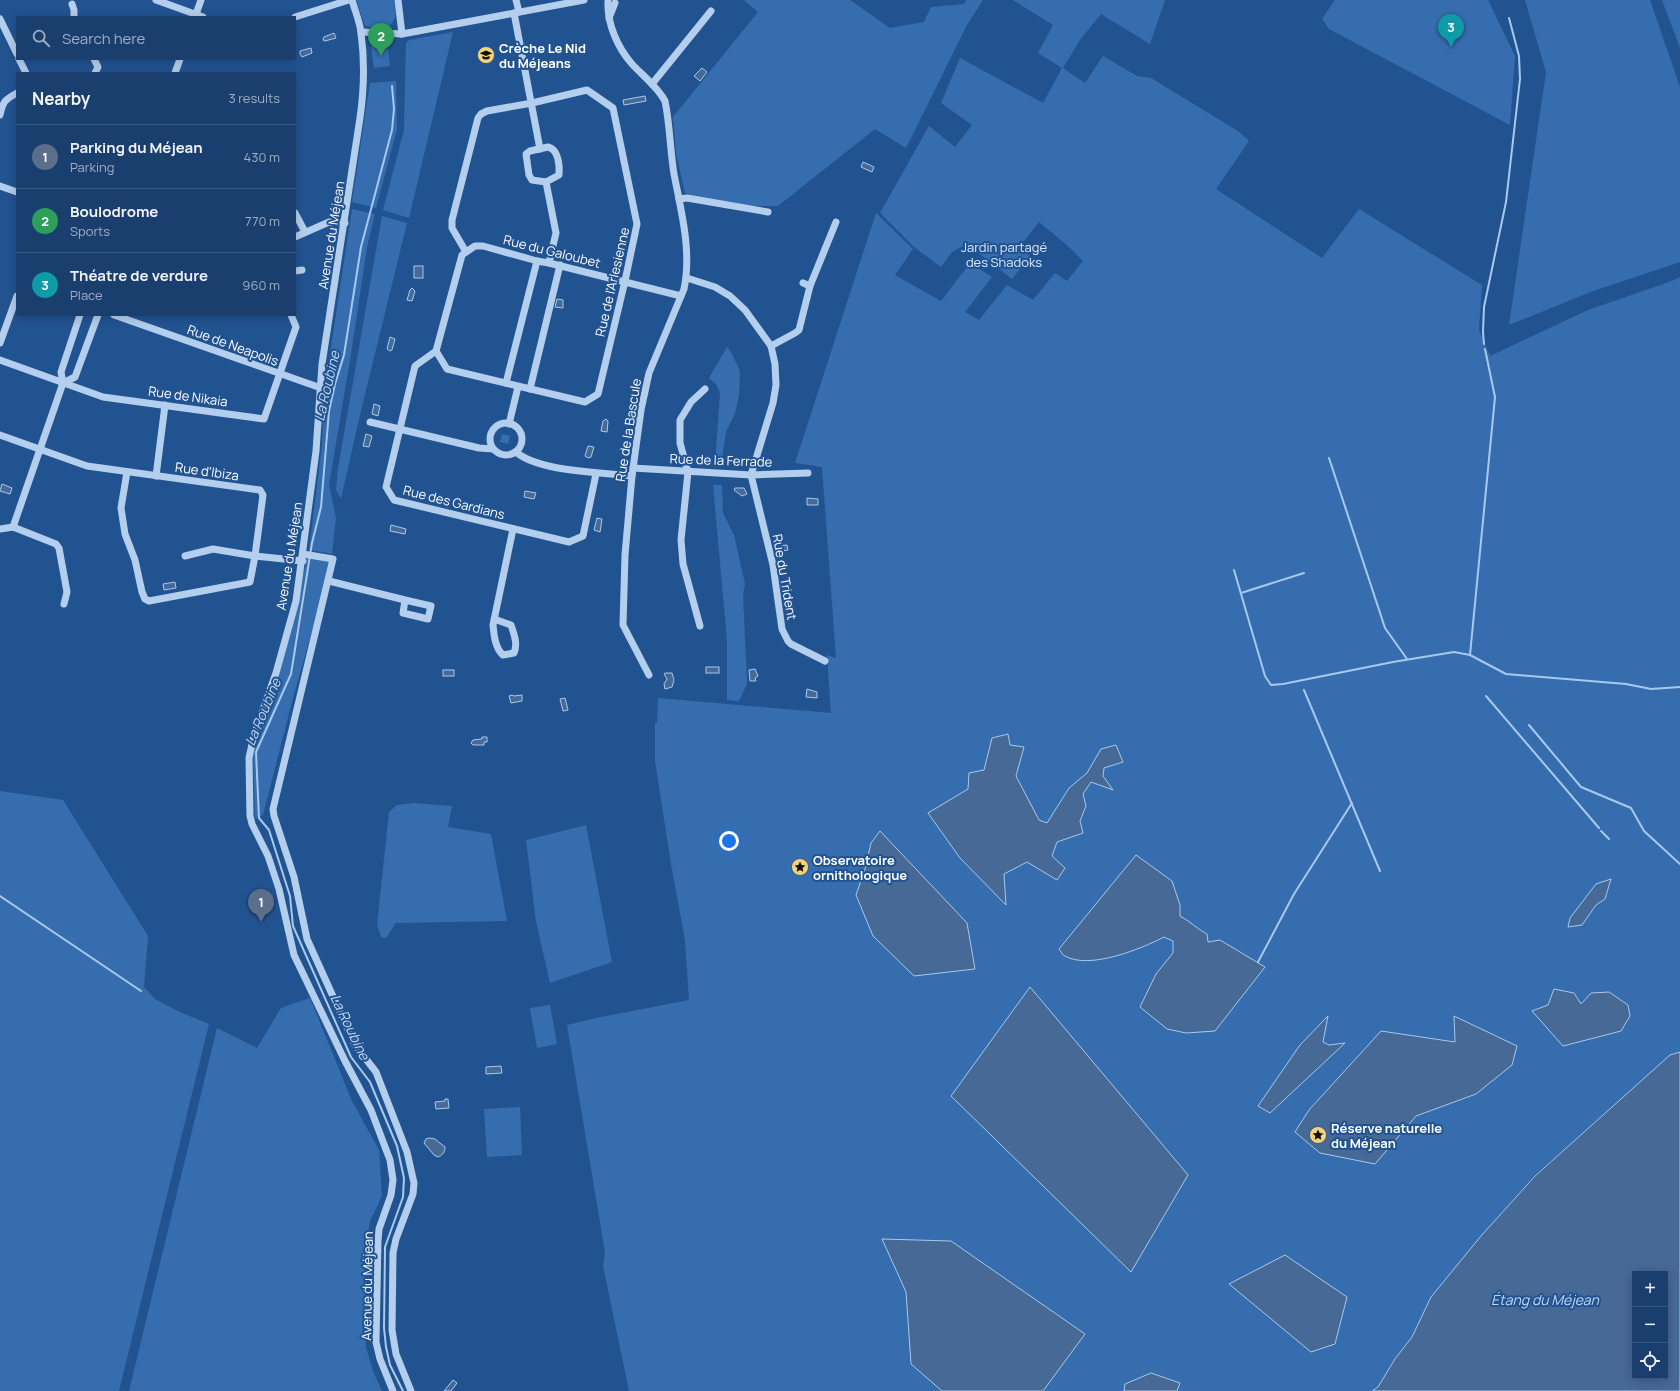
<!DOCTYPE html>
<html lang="en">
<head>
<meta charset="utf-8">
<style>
  :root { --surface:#1a3e6d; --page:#274975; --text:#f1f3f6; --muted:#9faec2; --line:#385780; --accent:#8bbbb9 }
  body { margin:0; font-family:Manrope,sans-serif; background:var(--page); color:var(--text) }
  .controls { position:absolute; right:12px; bottom:12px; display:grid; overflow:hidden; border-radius:0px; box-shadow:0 2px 10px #0003 }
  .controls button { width:36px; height:36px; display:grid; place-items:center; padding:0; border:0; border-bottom:1px solid var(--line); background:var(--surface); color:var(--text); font:20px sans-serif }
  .you { position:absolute; left:729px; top:841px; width:14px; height:14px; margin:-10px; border:3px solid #fff; border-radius:50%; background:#1a73e8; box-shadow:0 0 0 6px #1a73e833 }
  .badge { display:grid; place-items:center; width:26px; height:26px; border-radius:50%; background:var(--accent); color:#fff; font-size:13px; font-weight:700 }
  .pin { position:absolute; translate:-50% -33px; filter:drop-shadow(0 1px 2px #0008) }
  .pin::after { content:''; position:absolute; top:21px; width:14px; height:12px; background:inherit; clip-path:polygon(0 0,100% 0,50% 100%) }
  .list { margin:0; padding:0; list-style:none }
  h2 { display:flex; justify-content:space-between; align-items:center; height:52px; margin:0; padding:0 16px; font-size:17px }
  h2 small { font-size:13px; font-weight:400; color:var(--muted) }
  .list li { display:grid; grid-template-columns:26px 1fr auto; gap:12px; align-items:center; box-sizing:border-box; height:64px; padding:0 16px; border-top:1px solid var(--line) }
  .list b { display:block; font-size:15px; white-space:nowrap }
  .list p { margin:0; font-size:13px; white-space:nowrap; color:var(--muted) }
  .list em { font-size:13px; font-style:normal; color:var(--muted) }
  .icon { flex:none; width:22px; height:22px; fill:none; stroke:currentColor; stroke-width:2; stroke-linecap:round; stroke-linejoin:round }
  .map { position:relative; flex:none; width:1680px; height:1391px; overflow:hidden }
  .search { position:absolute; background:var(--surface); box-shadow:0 2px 10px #0003; left:16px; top:16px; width:280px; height:44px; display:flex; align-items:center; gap:10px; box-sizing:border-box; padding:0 14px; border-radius:0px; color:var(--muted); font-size:15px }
  .panel { position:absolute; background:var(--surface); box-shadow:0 2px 10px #0003; left:16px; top:72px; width:280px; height:244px; border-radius:0px }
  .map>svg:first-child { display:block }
  .green { fill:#366dae; fill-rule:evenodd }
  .water { fill:#476995; stroke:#a8c9ee; fill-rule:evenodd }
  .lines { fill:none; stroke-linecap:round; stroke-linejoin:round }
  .stream { stroke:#a8c9ee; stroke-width:2 }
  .minor { stroke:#b4ceed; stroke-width:7 }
  .labels { text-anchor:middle; stroke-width:4; stroke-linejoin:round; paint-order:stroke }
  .poi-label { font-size:13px; font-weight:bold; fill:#fff; stroke:#225391; text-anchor:start }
  .street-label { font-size:13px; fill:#fff; stroke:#225391 }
  .park-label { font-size:13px; fill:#d9e8f9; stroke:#225391 }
  .water-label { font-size:14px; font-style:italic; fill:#c0d8f3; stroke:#225391 }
</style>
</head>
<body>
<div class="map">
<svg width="1680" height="1391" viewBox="0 0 1680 1391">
  <rect width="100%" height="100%" fill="#225391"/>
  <g class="green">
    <path d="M356,0h38c2,15 4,20 -9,30l-20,-4z"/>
    <path d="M744,0h106l40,28 34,-6 7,-15 33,-3 2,-4h17l-16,25 -61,123 -31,-19 -97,77c-28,1 -67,-3 -93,-13l-9,-40 -3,-36 85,-105z"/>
    <path d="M1013,0h152l-15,44 -49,-30 -21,26 -17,28 22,15 18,-27 34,20 14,2 87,53 11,10 -33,48 106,69 37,-49 123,76 -3,45 11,26 98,-46 81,-28 11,-5v775l-10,3 -136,121 -53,60 -50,61 -19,40 -17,22 -17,28 -6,4h-743l-26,-125 2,-14 -38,-227 29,-7 93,-18 -4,-60 -14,-76 -16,-103v-38h2l1,-25 173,15 -4,-58 9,3 -14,-191 -27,-4 81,-250 37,36 -18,26 46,26 29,-38 22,14 -27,35 14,8 28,-35 26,15 22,-27 12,8 16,-20 -15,-15 -29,-24 -20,25 11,9 -18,23 -45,-35 -15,8 -11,15 -27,-20 -34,-34 49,-87 26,21 17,-22 -31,-22 19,-45 83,45 19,-35 -24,-15 15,-28zM1611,880l-6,19 -9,6zM1580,1004l-48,7 16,-6zM1454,1016l22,78 -60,22 -19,21 -102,-5 14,-22 72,-79 74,11z"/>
    <path d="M1335,0h153l27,56 -5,69 -181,-96 -7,-10z"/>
    <path d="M1525,0h125l30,87v175l-87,29 -84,34 37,-253z"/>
    <path d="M1662,0h18v48z"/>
    <path d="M453,32l-44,186 -26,-8 21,-80 2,-87 3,-3z"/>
    <path d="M387,43l3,23 -16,2 -3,-22z"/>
    <path d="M396,81l1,48 -21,79 -24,-6 18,-119z"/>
    <path d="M352,209l23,5 -8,33 -15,101 -23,137 7,33 -4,36 -23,-4 13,-105 2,-52z"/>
    <path d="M382,216l25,7 -48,196 -18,80 -5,-9 2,-22z"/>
    <path d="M727,347l5,7 8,17 -1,25 -4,17 -9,19 -5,33h-6l5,-72 -4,-9 -7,-6z"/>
    <path d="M502,434l8,2 -2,8 -8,-2z"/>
    <path d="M713,485h9l1,28 11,22 11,49 -2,10 4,90 -8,17 -12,-1v-60z"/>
    <path d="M307,558l22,4 -5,27 -31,109 -30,117 -8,4 -2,-66 27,-81z"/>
    <path d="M0,791l63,9 85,136 -4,51 11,12 27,14 27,11 -90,367h-119z"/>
    <path d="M414,803l38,3 -4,21 43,7 16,87 -111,2 -10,15 -5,-1 -4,-12 12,-113 8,-7z"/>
    <path d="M586,825l26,137 -62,21 -14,-62 -10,-81z"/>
    <path d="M310,998l42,103 27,49 3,46 -12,25 -4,26 -1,69 1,31 7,24 9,20h-253l88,-363 40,20 24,-40z"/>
    <path d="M550,1005l7,39 -20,4 -7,-40z"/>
    <path d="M520,1107l2,48 -35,2 -3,-48z"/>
  </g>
  <g class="water">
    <path d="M334,33l2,5 -11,3 -2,-1 1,-3z"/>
    <path d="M311,48l1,5 -10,4 -2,-3v-3z"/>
    <path d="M702,68l5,4 -7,9 -6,-5z"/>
    <path d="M645,96l1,5 -22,4 -1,-5z"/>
    <path d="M863,162l11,5 -2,5 -11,-5z"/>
    <rect x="414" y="266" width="9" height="12"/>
    <path d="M412,288l3,3 -3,10 -5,-1 3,-10z"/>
    <path d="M557,299l6,1v8l-8,-1z"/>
    <path d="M390,337l5,2 -3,11 -2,1 -3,-2z"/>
    <path d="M374,404l6,2 -2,10 -6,-2z"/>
    <path d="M606,419l2,2 -1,11 -6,-1 2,-10z"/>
    <path d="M366,434l6,2 -3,11 -6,-1z"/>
    <path d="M588,446l6,1 -3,10 -3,1 -3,-2z"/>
    <path d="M2,484l10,4 -2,6 -10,-3z"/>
    <path d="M735,488h9l3,6 -5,2 -8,-6z"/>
    <path d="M525,491l11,2 -2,6 -10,-2z"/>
    <path d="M807,498l11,1v6h-11z"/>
    <path d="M597,518l5,1 -2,13 -6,-2z"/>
    <path d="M391,525l15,4 -1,5 -15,-3z"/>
    <path d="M787,545l1,5 -12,2v-6z"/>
    <path d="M175,582l1,6 -12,2 -1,-6z"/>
    <rect x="706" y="667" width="13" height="6"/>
    <path d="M755,669l3,7 -3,2 1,3h-6l-1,-11z"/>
    <rect x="443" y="670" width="11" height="6"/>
    <path d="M665,673h7l2,7 -2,7 -7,2 -1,-5 3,-5 -3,-5z"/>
    <path d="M807,689l10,3v6l-11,-1z"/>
    <path d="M512,695l2,1 8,-1v6l-11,2 -2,-7z"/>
    <path d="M565,698l3,12 -5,1 -3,-12z"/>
    <path d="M1008,734l2,11 14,2 -8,29 23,44 8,3 22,-35 18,-15 14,-24 15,-4 7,17 -19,6 -1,8 10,14 -22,-8 -8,12 3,12 -6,15 3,12 -26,9 -5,14 13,12 -8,12 -30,-18 -23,12 2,31 -46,-47 -32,-45 40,-24 1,-16 15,-3 8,-32z"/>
    <path d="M482,737h5v5h-3v3h-11l-2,-2 2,-3 9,-1z"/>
    <path d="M880,831l87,92 8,46 -61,7 -41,-40 -17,-41 9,-26 6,-26z"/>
    <path d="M1136,855l36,26 8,24v11c10,5 17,13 27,18l1,8 12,-2 45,27 -50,64 -29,2 -19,-4 -27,-22 16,-33 17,-21v-12l-9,-4c-23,12 -75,33 -99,19 -3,-1 -4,-5 -6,-7z"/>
    <path d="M1611,879l-6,20 -9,6 -14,20 -14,2 2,-9 26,-34z"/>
    <path d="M1030,987l158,188 -57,97 -180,-176z"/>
    <path d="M1554,989l20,4 7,11 10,-11 18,-1 19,13 2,11 -9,15 -58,15 -31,-35 16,-6z"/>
    <path d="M1328,1016l-5,26 6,3 16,-2 -75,70 -12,-7 42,-61z"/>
    <path d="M1454,1016l63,30 -5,19 -36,29 -60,22 -41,48 -55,-11 -25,-21 14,-22 72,-79 74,11z"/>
    <path d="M1680,1052v339h-308l6,-4 17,-28 17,-22 19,-40 50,-61 54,-60 135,-121zM1635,1274h30v102h-30z"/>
    <path d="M501,1066l1,7 -16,1v-7z"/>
    <path d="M445,1099h3l1,9 -13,1 -1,-7 10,-1z"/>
    <path d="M429,1138l6,1 10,8c0,5 -2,8 -7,10l-4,-2 -10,-12 2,-4z"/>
    <path d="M882,1239l69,2 134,93 -42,57h-101l-31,-27 -5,-72z"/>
    <path d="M1285,1255l62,42 -12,47 -24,8 -82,-68z"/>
    <path d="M1151,1373l29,10 -3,8h-53l1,-7z"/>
    <path d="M453,1380l4,3 -6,8h-7z"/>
  </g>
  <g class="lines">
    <g class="stream">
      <path d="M392,86l2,23 -2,21 -31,117 -17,108 -9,29 -6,27 -8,96 -9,36 -21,131 -35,78 3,66 10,12 21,66 3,30 58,131 19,25 27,64 7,32 -1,19 -18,50 -1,81 2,19 4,18 13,26"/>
      <path d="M1484,344l-1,-12 1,-25 22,-105 14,-123 -1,-23 -10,-38"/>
      <path d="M1329,458l56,170 22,31"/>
      <path d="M1234,570l31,106 6,9 12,-1 110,-22 61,-10 16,3 36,19 120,10 25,5 29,-2"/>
      <path d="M1241,593l63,-20"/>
      <path d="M1470,655l25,-258 -10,-48"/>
      <path d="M1304,690l76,181"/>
      <path d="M1486,696l113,132"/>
      <path d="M1529,725l52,62 50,21 13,23 36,33"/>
      <path d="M1601,831l8,8"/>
      <path d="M0,896l141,95"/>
      <path d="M1258,962l36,-68 58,-91"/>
    </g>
    <g class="minor">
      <path d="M156,0l47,17"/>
      <path d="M352,0c3,11 8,22 9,33 4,29 3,57 -1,85l-38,246 -6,87 -20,150 -20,72 -22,62 -5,23 1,58 2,8 16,32 11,33 15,66 51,106 26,49 19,50 3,20 -2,15 -12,34 -1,12 -2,101 4,17 13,32"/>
      <path d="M398,0l4,34"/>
      <path d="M516,0l3,12"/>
      <path d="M608,1c-1,22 9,46 24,63 11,12 25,22 33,37 5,24 5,49 9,73 7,37 18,77 10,115l-35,84 -8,37 -9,66 -7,79 -2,70 26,50"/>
      <path d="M72,4l2,6v7"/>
      <path d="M514,13l26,136"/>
      <path d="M195,17l6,-17"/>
      <path d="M295,17l54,-17"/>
      <path d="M609,18l6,-15"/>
      <path d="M0,19l17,35"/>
      <path d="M361,32l41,2 182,-34"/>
      <path d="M19,59l7,14"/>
      <path d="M94,59l4,8 -3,6"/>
      <path d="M175,73l5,-14"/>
      <path d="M652,84l59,-73"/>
      <path d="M587,90l26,18 24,116 -12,57 -27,113 -13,8 -138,-33 -11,-18 26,-96 4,-3 -14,-24v-8l26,-102 3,-4 6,-3 45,-8z"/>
      <path d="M0,115c3,-13 4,-15 17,-22"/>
      <path d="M548,147c10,2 12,18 11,28l-13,7 -14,-2 -3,-5 -3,-21 4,-3z"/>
      <path d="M546,182l10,51 -7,30"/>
      <path d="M0,186l17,6"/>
      <path d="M679,199l8,-1 81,14"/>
      <path d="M295,213l10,19"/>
      <path d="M295,237l34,-15 16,1"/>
      <path d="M466,252l9,-6h8l54,15 12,2 132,33"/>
      <path d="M295,271l7,-1"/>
      <path d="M687,278l28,9 15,9 15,14 26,36 4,18 1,21 -3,18 -22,72 22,90 9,64 6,12 3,3 34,17"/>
      <path d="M810,286l26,-64"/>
      <path d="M114,315l207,73"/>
      <path d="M0,343l17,-47"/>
      <path d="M771,346l24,-13 4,-3 11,-44 -7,-3"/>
      <path d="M436,351l-21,15 -29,121 8,13 175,42 14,-6 13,-62"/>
      <path d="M0,360l103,37 161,22 32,-92 -5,-12"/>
      <path d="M63,383l12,-6 23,-62"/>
      <path d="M506,383l31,-122"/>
      <path d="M530,389l30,-124"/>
      <path d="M370,422l109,26 14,1"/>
      <circle cx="506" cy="439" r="16"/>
      <path d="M509,424l9,-37"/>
      <path d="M0,435l87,31 173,24 3,5 -8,61 48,5"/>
      <path d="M516,452c23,20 85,20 116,24"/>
      <path d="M633,468l118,7 57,-2"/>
      <path d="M127,472l-6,36 4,26 10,26 7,32 3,7 4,2 101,-19 5,-26 -42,-7 -28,7"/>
      <path d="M156,476l9,-71"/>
      <path d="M13,527l50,-144 -2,-11 19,-57"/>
      <path d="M13,527l43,17 3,4 8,44 -3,12"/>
      <path d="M0,529l13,-2"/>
      <path d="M303,554l30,5 -60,250 1,7 20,61 13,62 48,106 21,27 31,80 7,31 -1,11 -17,45 -3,14 -1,77 4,24 15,37"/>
      <path d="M329,581l76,19 -2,13 25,6 3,-13 -26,-6"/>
      <path d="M494,619l17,6c3,9 7,19 3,28l-11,2c-8,-7 -9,-20 -10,-30l20,-96"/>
      <path d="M700,626l-17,-62 -2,-24 7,-68 -8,-29v-23l11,-18 14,-13"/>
    </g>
  </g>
  <defs>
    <g id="school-disc" transform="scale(0.9)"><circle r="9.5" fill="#f8d276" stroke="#225391"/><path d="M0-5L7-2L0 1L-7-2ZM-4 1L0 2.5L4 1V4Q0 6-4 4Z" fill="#111"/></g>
    <g id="sight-disc" transform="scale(0.9)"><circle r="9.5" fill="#f8d276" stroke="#225391"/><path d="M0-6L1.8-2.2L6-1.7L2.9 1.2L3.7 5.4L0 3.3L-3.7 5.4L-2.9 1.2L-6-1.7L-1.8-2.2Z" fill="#111"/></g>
  </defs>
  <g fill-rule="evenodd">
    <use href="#school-disc" x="486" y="55"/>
    <use href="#sight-disc" x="800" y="867"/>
    <use href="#sight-disc" x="1318" y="1135"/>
  </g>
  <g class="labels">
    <g class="poi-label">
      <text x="499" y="53">Crèche Le Nid<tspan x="499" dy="15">du Méjeans</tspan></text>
      <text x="813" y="865">Observatoire<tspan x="813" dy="15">ornithologique</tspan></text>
      <text x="1331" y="1133">Réserve naturelle<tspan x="1331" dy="15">du Méjean</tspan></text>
    </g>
    <g class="street-label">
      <text transform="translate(331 235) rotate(-81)" y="5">Avenue du Méjean</text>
      <text transform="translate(552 251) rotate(14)" y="5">Rue du Galoubet</text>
      <text transform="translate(612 282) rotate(-77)" y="5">Rue de l'Arlesienne</text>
      <text transform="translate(233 345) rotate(20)" y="5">Rue de Neapolis</text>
      <text transform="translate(188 396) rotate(8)" y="5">Rue de Nikaia</text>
      <text transform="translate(628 430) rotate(-81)" y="5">Rue de la Bascule</text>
      <text transform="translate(721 460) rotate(2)" y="5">Rue de la Ferrade</text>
      <text transform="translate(207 471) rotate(8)" y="5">Rue d'Ibiza</text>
      <text transform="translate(454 502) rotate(14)" y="5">Rue des Gardians</text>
      <text transform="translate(289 556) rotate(-81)" y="5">Avenue du Méjean</text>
      <text transform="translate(785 577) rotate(80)" y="5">Rue du Trident</text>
      <text transform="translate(367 1286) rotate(-89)" y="5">Avenue du Méjean</text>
    </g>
    <g class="park-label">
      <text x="1004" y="252">Jardin partagé<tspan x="1004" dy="15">des Shadoks</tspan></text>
    </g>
    <g class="water-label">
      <text transform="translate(327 386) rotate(-77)" y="5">La Roubine</text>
      <text transform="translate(263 712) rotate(-67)" y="5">La Roubine</text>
      <text transform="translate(350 1027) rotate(64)" y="5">La Roubine</text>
      <text x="1545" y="1305">Étang du Méjean</text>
    </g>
  </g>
</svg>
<div class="controls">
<button>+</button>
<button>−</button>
<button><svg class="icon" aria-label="locate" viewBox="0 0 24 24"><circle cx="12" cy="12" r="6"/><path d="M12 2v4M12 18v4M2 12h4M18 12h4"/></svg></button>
</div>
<div class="you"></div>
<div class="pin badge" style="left:261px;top:922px;background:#5c6f8a">1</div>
<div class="pin badge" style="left:381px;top:56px;background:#2e9e5b">2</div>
<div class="pin badge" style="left:1451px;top:47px;background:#0f9aa8">3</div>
<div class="search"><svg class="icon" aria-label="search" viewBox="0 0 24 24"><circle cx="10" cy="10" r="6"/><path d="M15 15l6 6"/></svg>Search here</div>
<section class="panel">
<h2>Nearby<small>3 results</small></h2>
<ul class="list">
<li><span class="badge" style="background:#5c6f8a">1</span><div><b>Parking du Méjean</b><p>Parking</p></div><em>430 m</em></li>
<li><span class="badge" style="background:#2e9e5b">2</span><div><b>Boulodrome</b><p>Sports</p></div><em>770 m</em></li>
<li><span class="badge" style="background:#0f9aa8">3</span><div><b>Théatre de verdure</b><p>Place</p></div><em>960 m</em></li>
</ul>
</section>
</div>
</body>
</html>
